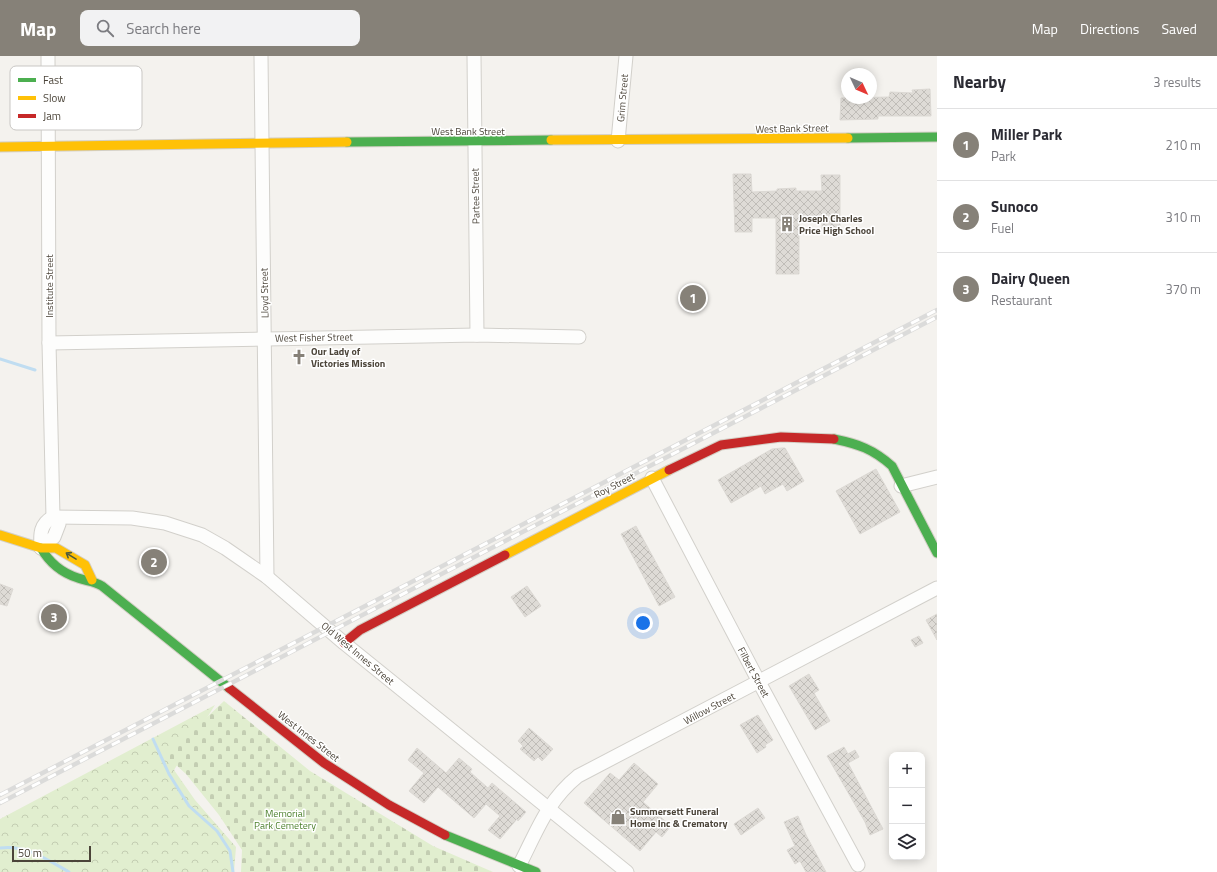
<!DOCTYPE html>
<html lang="en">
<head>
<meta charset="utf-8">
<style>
  :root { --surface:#fff; --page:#f2f2f3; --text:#2b2b33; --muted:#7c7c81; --line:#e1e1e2; --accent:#868178 }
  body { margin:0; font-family:"Titillium Web",sans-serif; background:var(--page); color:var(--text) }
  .controls { position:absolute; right:12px; bottom:12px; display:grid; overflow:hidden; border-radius:8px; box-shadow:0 2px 10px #0003 }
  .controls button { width:36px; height:36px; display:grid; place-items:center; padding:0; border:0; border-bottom:1px solid var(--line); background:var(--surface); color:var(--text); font:20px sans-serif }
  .compass { position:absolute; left:841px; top:12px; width:36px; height:36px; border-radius:50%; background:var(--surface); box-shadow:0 2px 10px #0003; rotate:134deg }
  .scale { position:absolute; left:12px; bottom:10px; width:79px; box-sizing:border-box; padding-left:4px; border:2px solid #4b4439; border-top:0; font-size:11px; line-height:14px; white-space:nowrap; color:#4b4439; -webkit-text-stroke:3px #fff; paint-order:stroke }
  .you { position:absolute; left:643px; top:567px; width:14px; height:14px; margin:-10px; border:3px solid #fff; border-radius:50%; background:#1a73e8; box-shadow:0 0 0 6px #1a73e833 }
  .badge { display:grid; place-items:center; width:26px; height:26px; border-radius:50%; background:var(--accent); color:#fff; font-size:13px; font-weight:700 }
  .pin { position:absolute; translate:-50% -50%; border:2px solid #fff; box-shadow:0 1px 4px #0006 }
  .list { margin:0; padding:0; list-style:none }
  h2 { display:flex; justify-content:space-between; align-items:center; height:52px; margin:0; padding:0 16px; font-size:17px }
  h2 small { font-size:13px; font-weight:400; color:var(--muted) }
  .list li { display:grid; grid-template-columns:26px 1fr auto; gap:12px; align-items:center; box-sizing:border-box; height:72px; padding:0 16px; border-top:1px solid var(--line) }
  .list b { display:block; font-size:15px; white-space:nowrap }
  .list p { margin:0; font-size:13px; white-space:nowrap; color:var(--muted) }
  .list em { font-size:13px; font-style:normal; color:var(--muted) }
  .icon { flex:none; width:22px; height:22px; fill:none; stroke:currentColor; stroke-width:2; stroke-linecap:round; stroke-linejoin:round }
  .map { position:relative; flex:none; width:937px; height:816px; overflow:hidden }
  header { display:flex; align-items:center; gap:24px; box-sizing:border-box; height:56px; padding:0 20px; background:var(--accent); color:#fff }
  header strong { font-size:19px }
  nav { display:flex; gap:22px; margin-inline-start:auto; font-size:14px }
  .search { width:280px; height:36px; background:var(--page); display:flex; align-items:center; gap:10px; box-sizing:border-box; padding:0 14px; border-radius:8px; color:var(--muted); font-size:15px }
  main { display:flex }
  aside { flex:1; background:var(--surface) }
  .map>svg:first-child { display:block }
  .forest { fill:url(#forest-crowns) }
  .cemetery { fill:url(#cemetery-stones) }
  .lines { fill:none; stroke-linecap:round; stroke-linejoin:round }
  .stream { stroke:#c0ddf1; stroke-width:3 }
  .building { fill:url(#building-cross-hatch); stroke:#dcd9d4 }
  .street-casing { stroke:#d2d0cb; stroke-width:15 }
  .fast-casing { stroke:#d3cfc5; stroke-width:11 }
  .slow-casing { stroke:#d3cfc5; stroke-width:11 }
  .jam-casing { stroke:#d3cfc5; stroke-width:11 }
  .street { stroke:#fdfdfc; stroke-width:13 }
  .fast { stroke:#4caf50; stroke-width:9 }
  .slow { stroke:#ffc107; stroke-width:9 }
  .jam { stroke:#c62828; stroke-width:9 }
  .rail-casing { stroke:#dbdbda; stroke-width:4.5 }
  .rail { stroke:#fff; stroke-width:3; stroke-dasharray:9; stroke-linecap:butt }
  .oneway { stroke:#4b593e }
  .labels { text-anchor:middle; stroke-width:3; stroke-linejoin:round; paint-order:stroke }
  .street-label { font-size:10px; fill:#4b4439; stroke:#fff }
  .poi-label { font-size:10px; font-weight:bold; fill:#4b4439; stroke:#fff; text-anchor:start }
  .park-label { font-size:10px; fill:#4a7f2a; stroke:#fff }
  .key { fill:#fff; stroke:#c9c7c4; stroke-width:1 }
  .key-label { font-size:11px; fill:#4b4439 }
</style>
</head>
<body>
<header>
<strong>Map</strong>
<div class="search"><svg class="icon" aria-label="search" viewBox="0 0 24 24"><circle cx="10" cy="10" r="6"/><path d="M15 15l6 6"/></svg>Search here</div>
<nav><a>Map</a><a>Directions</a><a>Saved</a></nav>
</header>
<main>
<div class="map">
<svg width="937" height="816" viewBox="0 0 937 816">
  <defs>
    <pattern id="forest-crowns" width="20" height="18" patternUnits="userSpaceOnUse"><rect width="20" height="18" fill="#e1eecf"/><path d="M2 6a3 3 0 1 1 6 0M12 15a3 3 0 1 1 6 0" fill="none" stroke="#c3cdb2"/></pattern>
    <pattern id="cemetery-stones" width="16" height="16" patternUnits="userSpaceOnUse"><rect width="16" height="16" fill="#e1eecf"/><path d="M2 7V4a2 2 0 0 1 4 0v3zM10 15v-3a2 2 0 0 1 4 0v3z" fill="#c3cdb2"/></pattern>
    <pattern id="building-cross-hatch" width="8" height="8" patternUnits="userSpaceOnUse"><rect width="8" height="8" fill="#dedbd6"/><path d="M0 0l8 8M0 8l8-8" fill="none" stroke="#c0bdb8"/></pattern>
  </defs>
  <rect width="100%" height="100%" fill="#f4f2ee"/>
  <path class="forest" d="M215,649l-41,65 21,30 41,47 -2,25h-234v-53z"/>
  <path class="cemetery" d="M224,645l86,70 123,75 60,26h-252l1,-22 -23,-35 -33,-41 -20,-18z"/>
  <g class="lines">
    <g class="stream">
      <path d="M0,303l35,11"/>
      <path d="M153,683l16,35 20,32 28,25 13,20 3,21"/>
      <path d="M0,792c25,-4 48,12 69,24"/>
    </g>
  </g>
  <g class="building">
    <path d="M930,33l1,27h-53v3l-38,1 1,-22 48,-1 1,-5 23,1 -1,-3z"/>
    <path d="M733,118h18l1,18 25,-1v-2l19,-1v3h26l-1,-16h19v55h-18v-13l-23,1v56h-23v-56h-24v14h-17z"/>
    <path d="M782,392h3l19,33 -17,10 -4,-7 -18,10 -4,-8 -30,17 -13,-23 54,-31z"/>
    <path d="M876,413l24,43 -40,22 -24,-43z"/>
    <path d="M636,470l39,71 -16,9 -38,-72z"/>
    <path d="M0,528l13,5 -6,17 -7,-2z"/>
    <path d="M527,530l14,20 -16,11 -14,-20z"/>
    <path d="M52,549l11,7 -4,9 -3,-2 -4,8 -7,-4 4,-8 -2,-1z"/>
    <path d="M937,558v26l-11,-20z"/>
    <path d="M919,580l4,7 -8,4 -4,-7z"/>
    <path d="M809,618l10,16 -5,3 16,28 -15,9 -26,-44z"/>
    <path d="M758,659l15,25 -8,5 1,2 -9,6 -17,-28z"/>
    <path d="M529,672l24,21 -11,12 -4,-4 -4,4 -14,-12 3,-3 -5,-5z"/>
    <path d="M844,691l4,7 7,-4 4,7 -11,6 35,66 -13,6 -5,-13 -38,-66z"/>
    <path d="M417,692l29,25 13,-15 13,11 -2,3 18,16 4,-5 34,29 -8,9 -1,-2 -17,20 -12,-9 12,-14 -14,-12 -12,14 -36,-31 -14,16 -15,-12 15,-18 -16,-13z"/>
    <path d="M634,707l24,21 -15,18 28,24 -9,11 -6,-5 -16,19 -56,-48 26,-30 9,7z"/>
    <path d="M758,752l7,10 -24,17 -7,-11z"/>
    <path d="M798,760l8,19 20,37h-20l-6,-11 -5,3 -8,-14 8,-4 -11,-24z"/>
  </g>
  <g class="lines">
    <g class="street-casing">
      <g id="street">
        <path d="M261,0l6,521"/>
        <path d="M474,0l3,279"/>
        <path d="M618,85l8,-85"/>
        <path d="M49,287l428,-8 102,2"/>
        <path d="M652,422l107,204 99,183"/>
        <path d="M901,430l36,-9"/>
        <path d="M53,461l79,1 33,5 37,12 23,13 42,29 77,66 283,229"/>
        <path d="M41,492l13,-11 5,-13 -6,-7 -4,-174 -1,-287"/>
        <path d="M41,492c-1,-14 -1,-24 12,-31"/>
        <path d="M519,810c18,-35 28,-65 59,-90l359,-188"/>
      </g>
    </g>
    <g class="fast-casing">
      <g id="fast">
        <path d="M848,82l89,-1"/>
        <path d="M347,86l204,-2"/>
        <path d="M834,383c24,5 39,10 58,27l45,87"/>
        <path d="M41,492c8,14 21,25 37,30 8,3 16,3 24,8l127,102"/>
        <path d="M445,779l91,37"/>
      </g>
    </g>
    <g class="slow-casing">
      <g id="slow">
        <path d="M551,84l297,-2"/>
        <path d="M0,91l347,-5"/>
        <path d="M0,479l41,13h15l29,17 7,15"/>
        <path d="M505,499l164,-85"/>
      </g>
    </g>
    <g class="jam-casing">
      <g id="jam">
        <path d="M669,414l52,-25 60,-8 53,2"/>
        <path d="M344,587l16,-13 145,-75"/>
        <path d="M229,632l95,75 65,42 56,30"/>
      </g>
    </g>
    <use href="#street" class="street"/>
    <use href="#fast" class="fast"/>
    <use href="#slow" class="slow"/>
    <use href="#jam" class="jam"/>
    <g class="rail-casing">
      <g id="rail">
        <path d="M0,739l937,-485"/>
        <path d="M0,747l937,-486"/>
      </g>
    </g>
    <use href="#rail" class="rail"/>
  </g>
  <defs><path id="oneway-shaft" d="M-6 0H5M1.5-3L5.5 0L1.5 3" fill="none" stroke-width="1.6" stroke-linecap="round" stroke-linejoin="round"/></defs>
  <use class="oneway" href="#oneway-shaft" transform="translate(71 500) rotate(-148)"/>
  <defs>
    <g id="building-bare" transform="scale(1.2)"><path d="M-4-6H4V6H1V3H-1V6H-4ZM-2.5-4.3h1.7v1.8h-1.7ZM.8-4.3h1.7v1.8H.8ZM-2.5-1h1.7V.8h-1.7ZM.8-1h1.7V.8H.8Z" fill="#868178" stroke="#fff" stroke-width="2.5" paint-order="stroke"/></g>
    <g id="church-bare" transform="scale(1.2)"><path d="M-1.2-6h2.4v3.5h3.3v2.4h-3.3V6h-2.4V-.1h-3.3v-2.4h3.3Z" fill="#868178" stroke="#fff" stroke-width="2.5" paint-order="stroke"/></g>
    <g id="shop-bare" transform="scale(1.2)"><path d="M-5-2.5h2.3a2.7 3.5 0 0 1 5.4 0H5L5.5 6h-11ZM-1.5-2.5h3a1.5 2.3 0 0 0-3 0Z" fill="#868178" stroke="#fff" stroke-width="2.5" paint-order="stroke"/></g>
  </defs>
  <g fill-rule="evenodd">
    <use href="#building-bare" x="787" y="168"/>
    <use href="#church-bare" x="299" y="301"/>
    <use href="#shop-bare" x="618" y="761"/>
  </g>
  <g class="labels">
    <g class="street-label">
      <text transform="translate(622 42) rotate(-85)" y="4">Grim Street</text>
      <text transform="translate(792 72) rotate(-1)" y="4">West Bank Street</text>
      <text x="468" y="79">West Bank Street</text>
      <text transform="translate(475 140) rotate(-91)" y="4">Partee Street</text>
      <text transform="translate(49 230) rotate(-90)" y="4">Institute Street</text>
      <text transform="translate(264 237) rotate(-91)" y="4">Lloyd Street</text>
      <text transform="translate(314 281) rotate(-1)" y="4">West Fisher Street</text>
      <text transform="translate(614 429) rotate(-27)" y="4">Roy Street</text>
      <text transform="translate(358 597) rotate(40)" y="4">Old West Innes Street</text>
      <text transform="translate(754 616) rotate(62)" y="4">Filbert Street</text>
      <text transform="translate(709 652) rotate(-28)" y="4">Willow Street</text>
      <text transform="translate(309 680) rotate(38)" y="4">West Innes Street</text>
    </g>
    <g class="poi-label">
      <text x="799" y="166">Joseph Charles<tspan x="799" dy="12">Price High School</tspan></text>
      <text x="311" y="299">Our Lady of<tspan x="311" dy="12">Victories Mission</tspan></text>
      <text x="630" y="759">Summersett Funeral<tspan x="630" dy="12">Home Inc &amp; Crematory</tspan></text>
    </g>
    <g class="park-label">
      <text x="285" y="761">Memorial<tspan x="285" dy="12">Park Cemetery</tspan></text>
    </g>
  </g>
  <rect x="10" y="10" width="132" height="64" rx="6" class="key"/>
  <rect x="18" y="22" width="18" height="4" fill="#4caf50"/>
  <rect x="18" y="40" width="18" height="4" fill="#ffc107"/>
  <rect x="18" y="58" width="18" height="4" fill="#c62828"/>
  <g class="key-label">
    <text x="43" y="28">Fast</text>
    <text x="43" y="46">Slow</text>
    <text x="43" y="64">Jam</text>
  </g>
</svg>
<div class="controls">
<button>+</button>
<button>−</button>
<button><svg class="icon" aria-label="layers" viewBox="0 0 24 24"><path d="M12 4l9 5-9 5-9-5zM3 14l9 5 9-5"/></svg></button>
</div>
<svg class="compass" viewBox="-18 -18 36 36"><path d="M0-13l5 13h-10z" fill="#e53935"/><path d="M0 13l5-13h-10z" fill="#7c7c81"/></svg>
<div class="scale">50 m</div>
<div class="you"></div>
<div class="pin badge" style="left:693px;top:242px">1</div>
<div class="pin badge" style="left:154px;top:506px">2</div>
<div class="pin badge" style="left:54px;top:561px">3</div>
</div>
<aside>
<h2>Nearby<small>3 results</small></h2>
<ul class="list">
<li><span class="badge">1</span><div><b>Miller Park</b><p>Park</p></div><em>210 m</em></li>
<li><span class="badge">2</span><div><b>Sunoco</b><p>Fuel</p></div><em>310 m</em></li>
<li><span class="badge">3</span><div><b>Dairy Queen</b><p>Restaurant</p></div><em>370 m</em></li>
</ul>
</aside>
</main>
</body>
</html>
